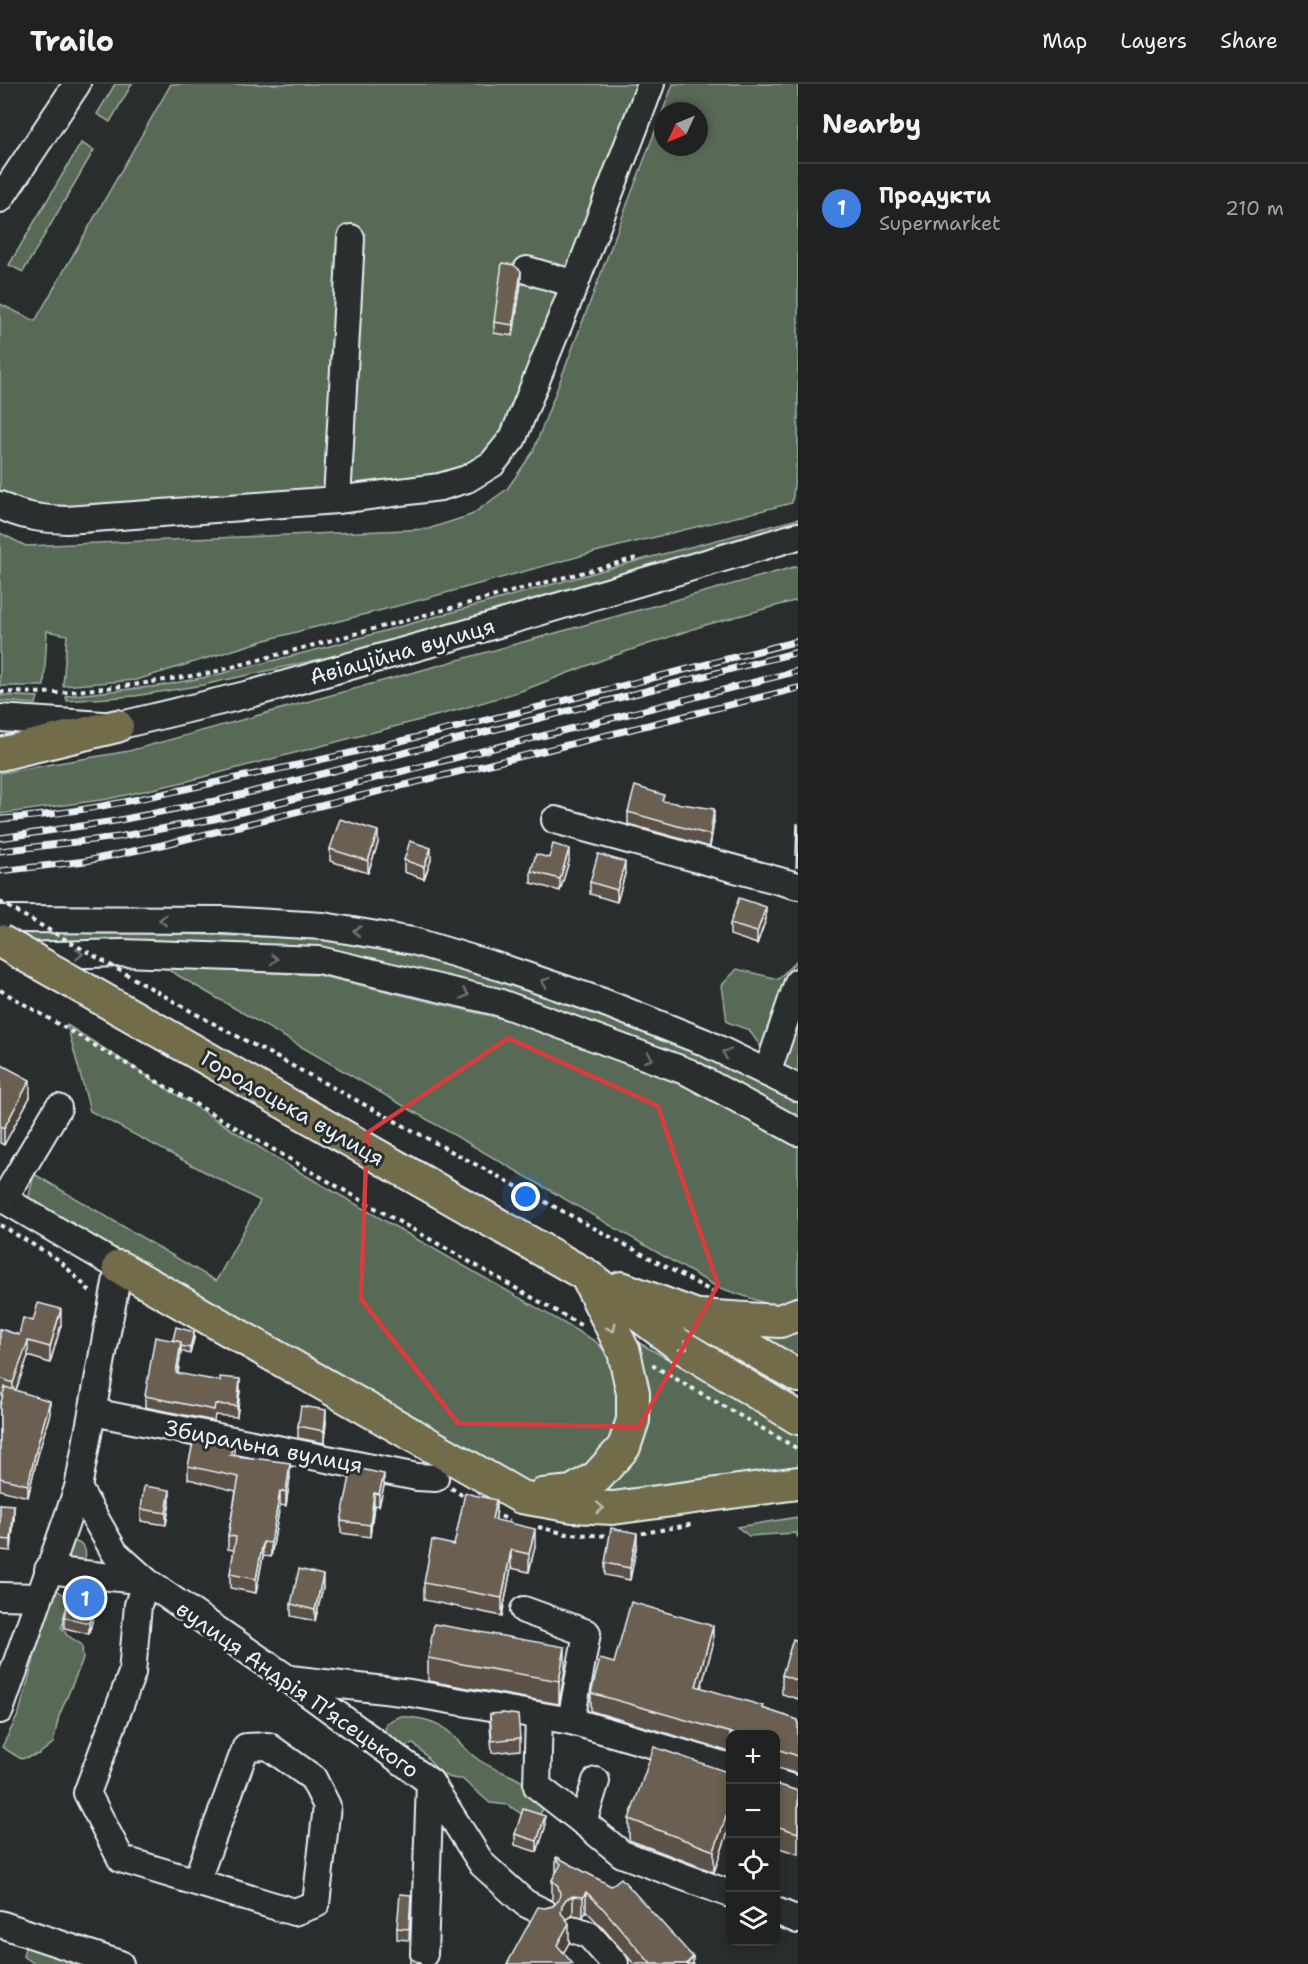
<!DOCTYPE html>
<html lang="en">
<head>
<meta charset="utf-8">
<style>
  :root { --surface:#202222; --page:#282a2a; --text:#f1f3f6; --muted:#a2a4a5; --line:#3d3f40; --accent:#2563eb }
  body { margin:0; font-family:"Shantell Sans",sans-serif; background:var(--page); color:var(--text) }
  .controls { position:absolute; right:18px; bottom:18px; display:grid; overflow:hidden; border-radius:12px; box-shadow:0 3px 9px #0003 }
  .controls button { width:54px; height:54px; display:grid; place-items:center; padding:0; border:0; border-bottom:2px solid var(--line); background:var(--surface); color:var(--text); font:30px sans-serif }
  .compass { position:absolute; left:654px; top:18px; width:54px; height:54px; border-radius:50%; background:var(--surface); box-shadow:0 3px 9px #0003; rotate:226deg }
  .you { position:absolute; left:526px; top:1113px; width:21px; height:21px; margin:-15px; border:4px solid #fff; border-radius:50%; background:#1a73e8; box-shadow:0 0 0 9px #1a73e833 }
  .badge { display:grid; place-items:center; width:39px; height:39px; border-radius:50%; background:var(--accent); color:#fff; font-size:20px; font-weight:700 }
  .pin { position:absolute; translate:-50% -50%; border:3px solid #fff; box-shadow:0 2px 6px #0006 }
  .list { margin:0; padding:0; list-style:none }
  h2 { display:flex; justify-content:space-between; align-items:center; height:78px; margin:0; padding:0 24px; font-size:26px }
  h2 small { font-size:20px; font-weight:400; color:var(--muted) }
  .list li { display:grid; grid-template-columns:39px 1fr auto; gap:18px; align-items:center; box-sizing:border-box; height:90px; padding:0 24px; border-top:2px solid var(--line) }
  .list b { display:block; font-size:22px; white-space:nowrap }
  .list p { margin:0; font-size:20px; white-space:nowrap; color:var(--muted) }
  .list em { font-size:20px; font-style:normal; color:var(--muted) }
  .icon { flex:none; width:33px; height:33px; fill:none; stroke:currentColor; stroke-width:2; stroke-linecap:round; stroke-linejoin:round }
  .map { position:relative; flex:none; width:798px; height:1880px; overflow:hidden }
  header { display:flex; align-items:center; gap:36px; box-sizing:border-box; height:84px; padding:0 30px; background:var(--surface); border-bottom:2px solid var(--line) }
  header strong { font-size:28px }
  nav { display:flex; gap:33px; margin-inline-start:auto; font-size:21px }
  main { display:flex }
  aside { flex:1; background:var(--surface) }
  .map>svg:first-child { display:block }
  .green { fill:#596b54; stroke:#a0aea6; stroke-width:1.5; fill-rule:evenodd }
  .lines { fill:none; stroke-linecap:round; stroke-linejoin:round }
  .minor-casing { stroke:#e8f1f8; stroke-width:30 }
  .major-casing { stroke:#e8f1f8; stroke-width:36 }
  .path { stroke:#e8f1f8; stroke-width:4; stroke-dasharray:4.5 4.5; stroke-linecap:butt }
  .minor { stroke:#2a2d2e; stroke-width:26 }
  .major { stroke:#726c4b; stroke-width:32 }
  .rail-casing { stroke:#e8f1f8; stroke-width:7 }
  .rail { stroke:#2a2d2e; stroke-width:4.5; stroke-dasharray:14; stroke-linecap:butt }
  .major-bridge-casing { stroke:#e8f1f8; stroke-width:36; stroke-linecap:butt }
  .path-bridge { stroke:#e8f1f8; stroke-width:4; stroke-dasharray:4.5 4.5; stroke-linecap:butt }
  .major-bridge { stroke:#726c4b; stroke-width:32 }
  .wall { fill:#5c5146; stroke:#e8f1f8; stroke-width:1.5 }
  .shaded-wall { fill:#4b4239; stroke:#e8f1f8; stroke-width:1.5 }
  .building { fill:#6b5e51; stroke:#e8f1f8; stroke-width:1.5 }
  .oneway { stroke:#6c7275 }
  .oneway2 { stroke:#b9bcb3 }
  .marked { fill:none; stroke:#d83c3d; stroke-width:4.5; stroke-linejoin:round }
  .labels { text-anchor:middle; stroke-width:6; stroke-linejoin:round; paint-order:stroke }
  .street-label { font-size:22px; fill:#e8f1f8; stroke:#2a2d2e }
</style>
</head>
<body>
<header>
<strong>Trailo</strong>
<nav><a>Map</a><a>Layers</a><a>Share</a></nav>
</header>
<main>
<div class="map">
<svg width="798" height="1880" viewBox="0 0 798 1880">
  <rect width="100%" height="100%" fill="#2a2d2e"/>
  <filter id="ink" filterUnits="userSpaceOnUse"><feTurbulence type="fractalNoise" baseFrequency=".0167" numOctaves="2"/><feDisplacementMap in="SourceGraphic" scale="12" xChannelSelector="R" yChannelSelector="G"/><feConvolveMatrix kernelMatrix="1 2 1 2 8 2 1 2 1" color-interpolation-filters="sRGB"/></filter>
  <g filter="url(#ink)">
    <g class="green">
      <path d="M115,0h17l-22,38 -13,-8z"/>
      <path d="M171,0h467l-141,365 -50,31 -372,32c-25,-3 -56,-3 -75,-22v-186l35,17z"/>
      <path d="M673,0h125v368l-6,51 -193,48 -190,52 -140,36 -133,41 -73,6 4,-51 -20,-4 -3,55h-44v-153l26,13 402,-17 43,-14 36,-26 26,-37zM663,27h36v36h-36z"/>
      <path d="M81,59l13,7 -71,122 -14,-7z"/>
      <path d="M798,435v8l-460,128 -135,30 -68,11 -68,5 -1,-5 93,-10 53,-10 111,-28 317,-88z"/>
      <path d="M798,482v34l-96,26 -92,31 -89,34 -67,20 -266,70 -80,18 -108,15v-41l129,-22z"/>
      <path d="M0,611l38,2 -2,7 -36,-3z"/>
      <path d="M99,847l222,8 90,16 89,25 200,72 98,49v19l-301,-129 -87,-24 -90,-17 -320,-3v-15z"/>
      <path d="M798,875v129l-30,-31 -19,-27 -22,-8 -5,-37 15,-16 41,10z"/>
      <path d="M165,884l152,7 203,48 190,73 88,51v157l-15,5 -66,-22z"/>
      <path d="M67,941l222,141 306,175 18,18 11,32 -9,47 -23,30 -40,16h-21l-46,-21 -457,-263 6,-26 182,107 44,-80 -170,-90z"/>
      <path d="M798,1243v34l-40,-23z"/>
      <path d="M636,1257l162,92v37l-210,27 29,-22z"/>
      <path d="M798,1433v20l-3,-4 -46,3 -12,-9z"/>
      <path d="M72,1456l11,5c4,8 4,13 -3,20l-16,-3z"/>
      <path d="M57,1506l9,6 5,13 -10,18 6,8 15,10 1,14 -24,57 -6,27 -14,11 -18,5 -19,-12 17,-34 30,-108z"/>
      <path d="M400,1632c17,2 34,3 48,15 11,10 19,21 31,29 29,19 47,12 64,49l-3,5 -14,3 -18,-12 -18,-2 -28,-24c-30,0 -27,-21 -49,-35l-13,4 -15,-16 1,-9z"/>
      <path d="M31,1839l76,41h-72l-12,-8z"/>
    </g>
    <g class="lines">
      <g class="minor-casing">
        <g id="minor">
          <path d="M0,115l77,-115"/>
          <path d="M527,186l48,14"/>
          <path d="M337,416l14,-262"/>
          <path d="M0,421c21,12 44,14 67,15l270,-20 103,-13 27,-8 25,-15 21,-26 62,-154 76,-200"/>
          <path d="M0,634l117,8 137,-33 217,-61 327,-96"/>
          <path d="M555,736l243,66"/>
          <path d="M0,835l222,1 101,6 90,15 87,26 103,35 101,40 94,46"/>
          <path d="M21,872l101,-3 197,7 179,42 190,70 110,60"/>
          <path d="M767,989l31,-91"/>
          <path d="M0,1113l119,70 -41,221 -78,222"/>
          <path d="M4,1115l54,-91"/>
          <path d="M93,1328l324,65 18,1"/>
          <path d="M78,1404l37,65 31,28 141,97 143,104 52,82 43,39 20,10"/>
          <path d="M48,1486l98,11 -8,24 -6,68 -45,120 34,66 173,53 22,-8 11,-98 -14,-28 -45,-32 -22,1 -50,135"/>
          <path d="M0,1512l38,1"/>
          <path d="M290,1595l120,14 161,28 16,-88 -63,-23"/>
          <path d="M539,1632l-2,70 46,36 13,-41"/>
          <path d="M571,1637l159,46"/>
          <path d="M776,1699l22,7"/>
          <path d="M583,1738l39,32 108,40"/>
          <path d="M776,1827l22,9"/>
          <path d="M0,1840l120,40"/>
          <path d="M576,1846l13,5 26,29"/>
          <path d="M424,1870l6,-172"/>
        </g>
      </g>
      <g class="major-casing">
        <g id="major">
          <path d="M0,670l117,-28"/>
          <path d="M180,959l406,232 93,70 119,73"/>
          <path d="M119,1183l402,230 52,9 40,2 185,-25"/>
          <path d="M621,1204l73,27 104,61"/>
          <path d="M700,1232l80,5 18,-7"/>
          <path d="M543,1411l29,-3 25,-15 27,-30 9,-27v-27l-9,-41 -35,-71"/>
        </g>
      </g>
      <g class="path">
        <path d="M0,608l57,1 76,-8 77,-12 430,-116"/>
        <path d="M0,906l305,178 279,159"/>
        <path d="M196,930l517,278"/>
        <path d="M0,1141l59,35 34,34"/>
        <path d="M652,1281l146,84"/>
        <path d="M451,1404l17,11"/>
        <path d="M493,1428l17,9"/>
        <path d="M538,1443l29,7 47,2"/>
        <path d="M633,1451l61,-11"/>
      </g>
      <use href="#minor" class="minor"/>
      <use href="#major" class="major"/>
      <g class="rail-casing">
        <g id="rail">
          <path d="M0,735c83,-5 165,-26 246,-43 185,-39 368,-89 552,-135"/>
          <path d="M0,754l115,-17 105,-21 578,-148"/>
          <path d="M0,767l118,-14 96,-18 584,-148"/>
          <path d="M0,787l86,-10 76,-16 636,-157"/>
        </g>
      </g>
      <use href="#rail" class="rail"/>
      <g class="major-bridge-casing">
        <path id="major-bridge" d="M0,857l180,102"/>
      </g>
      <path class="path-bridge" d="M0,818l196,112"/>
      <use href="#major-bridge" class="major-bridge"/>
    </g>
    <g class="wall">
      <path d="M521,199l-8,53 -19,-3v-11z"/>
      <path d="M628,728l86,9 -4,26 -82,-23z"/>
      <path d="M798,740v43h-2z"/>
      <path d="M378,759l-10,30 -38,-12v-12z"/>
      <path d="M404,776h27l-7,19 -20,-7z"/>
      <path d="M569,777l-9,30 -29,-8v-12z"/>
      <path d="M625,790l-8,28 -27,-8v-12z"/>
      <path d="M766,835l-9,25 -27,-9v-11z"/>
      <path d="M0,980l30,33 -26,48 -4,-2z"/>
      <path d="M33,1237l28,4 -11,38 -22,-7 -12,34 34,23 -14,49 -8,35 -28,-7v-84l3,-11 -3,-1v-65l19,6z"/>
      <path d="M194,1254l-4,16 -9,-3 -3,23 62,16 -3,27 -22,-2 -1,6 -69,-14v-11l28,-56z"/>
      <path d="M326,1338l-2,21 -26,-5v-12z"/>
      <path d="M233,1372l57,21 -4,29 -6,-1 -9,52 -8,-1 -7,37 -26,-5v-14l4,-24 -6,-1v-13l8,-45 -48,-12v-13z"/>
      <path d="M384,1402l-5,20 -5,-1 -4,32 -29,-4v-12z"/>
      <path d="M170,1417l-4,24 -25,-4v-12z"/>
      <path d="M0,1420l14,13 -3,34 -11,-1z"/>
      <path d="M496,1433l-1,3 40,26 -6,26 -18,-4 -9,48 -78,-16v-17l30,-38z"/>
      <path d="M637,1460l-7,36 -25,-5v-12z"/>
      <path d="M323,1503l-8,34 -24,-5v-12z"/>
      <path d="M98,1513l-9,37 -25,-6v-11z"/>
      <path d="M798,1557v58l-16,-5v-19z"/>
      <path d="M713,1561l-12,43 97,32v54l-18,-5 -4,-1v-34h-46v18l-139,-41v-18l23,-30z"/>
      <path d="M428,1574l137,11 -6,35 -131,-23z"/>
      <path d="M490,1630l30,24v12l-28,3 -2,-28z"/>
      <path d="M730,1689v60l-2,-1 -14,40 -85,-32v-21z"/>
      <path d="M776,1700l22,7v63l-22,-7z"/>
      <path d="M545,1744l-8,24 -22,-7v-11z"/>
      <path d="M556,1774l137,106h-59l-34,-39 -14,-14 -3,6 -10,-2 -7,4 3,24 -6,10 -56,11 38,-56 8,-2 2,-3 -3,-3v-20l4,-7z"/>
      <path d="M411,1811l-2,45 -12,-1v-11z"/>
    </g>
    <g class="shaded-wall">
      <path d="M521,187v12l-8,53v-11z"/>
      <path d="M714,725v12l-4,26v-12z"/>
      <path d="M378,747v12l-10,30v-12z"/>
      <path d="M431,764v12l-7,19v-12z"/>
      <path d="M569,765v12l-9,30v-12z"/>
      <path d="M625,778v12l-8,28v-12z"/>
      <path d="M766,823v12l-9,25v-12z"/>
      <path d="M30,996v17l-26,48v-17z"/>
      <path d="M61,1225v16l-11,38v-16z"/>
      <path d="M194,1248v6l-4,16v-6z"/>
      <path d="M28,1257v15l-15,42v-15z"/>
      <path d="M181,1258v11l-5,31v-11z"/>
      <path d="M240,1295v11l-3,27v-11z"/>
      <path d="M50,1317v12l-14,49 -8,35v-12l8,-35z"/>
      <path d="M326,1326v12l-2,21v-12z"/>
      <path d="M234,1358v13h-4z"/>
      <path d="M290,1379v14l-4,29v-14z"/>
      <path d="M384,1390v12l-5,20v-12z"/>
      <path d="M170,1406v11l-4,24v-12z"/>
      <path d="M280,1407v14l-9,52v-14z"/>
      <path d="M374,1409v12l-4,32v-12z"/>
      <path d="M496,1416v17l-4,19v-17z"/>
      <path d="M14,1421v12l-3,34v-11z"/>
      <path d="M535,1445v17l-6,26v-18z"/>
      <path d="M637,1449v11l-7,36v-12z"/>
      <path d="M263,1458v14l-7,37v-14z"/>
      <path d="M511,1466v18l-9,48v-18z"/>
      <path d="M323,1491v12l-8,34v-11z"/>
      <path d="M98,1502v11l-9,37v-11z"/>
      <path d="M713,1542v19l-17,60v-19z"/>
      <path d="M565,1563v22l-6,35v-23z"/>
      <path d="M728,1727v21l-14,40v-21z"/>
      <path d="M545,1732v12l-8,24v-11z"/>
      <path d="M586,1808v19l-3,6v-20z"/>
      <path d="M573,1812v19l-7,4 -4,5 -1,-11 1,-8 4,-6z"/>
      <path d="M569,1839v20l-12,21v-19z"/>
      <path d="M693,1873v7h-7z"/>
    </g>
    <g class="building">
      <path d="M502,179l12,2 7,6 -8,54 -19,-3z"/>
      <path d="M635,702l29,9 -2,6 52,8 -4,26 -82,-23z"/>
      <path d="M340,735l38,12 -10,30 -38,-12z"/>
      <path d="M797,740h1v31h-2z"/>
      <path d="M410,757l21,7 -7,19 -20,-7z"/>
      <path d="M553,760l16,5 -9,30 -29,-8 5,-17 13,4z"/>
      <path d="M598,770l27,8 -8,28 -27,-8z"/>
      <path d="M739,814l27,9 -9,25 -27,-8z"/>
      <path d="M0,980l30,16 -26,48 -4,-2z"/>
      <path d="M38,1219l23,6 -11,38 -22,-6 -15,42 -13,-5v-49l19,6 4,-17 10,3z"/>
      <path d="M176,1243l18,5 -4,16 -9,-2v-4l-8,-2z"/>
      <path d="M155,1253l26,5 -5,31 44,8v-4l20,2 -3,27 -22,-2 -1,6 -69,-14z"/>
      <path d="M5,1303l45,14 -14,49 -8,35 -28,-7v-72z"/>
      <path d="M301,1322l25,4 -2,21 -26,-5z"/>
      <path d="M195,1350l39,8 -4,13 60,8 -4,29 -6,-1 -9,52 -8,-1 -7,37 -26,-5 6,-37 -8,-1 11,-59 -51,-11z"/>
      <path d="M352,1383l32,7 -5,20 -5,-1 -4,32 -29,-4z"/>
      <path d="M144,1402l26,4 -4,23 -25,-4z"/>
      <path d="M465,1409l31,7 -4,19 43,10 -6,25 -18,-4 -9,48 -78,-15 8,-43 22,5z"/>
      <path d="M0,1420l14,1 -3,35 -11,-1z"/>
      <path d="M611,1444l26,5 -7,35 -25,-5z"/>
      <path d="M299,1485l24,6 -8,35 -24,-6z"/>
      <path d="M73,1496l25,6 -9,37 -25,-6z"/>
      <path d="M631,1518l82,24 -17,60 67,20 -1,2 36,12v36l-18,-6h-4v-16h-41l-144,-41 9,-34 14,4z"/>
      <path d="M434,1540l131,23 -6,34 -131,-23z"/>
      <path d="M793,1555l5,2v40l-16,-6z"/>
      <path d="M503,1629l15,2 2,23 -28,3 -2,-27z"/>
      <path d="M654,1663l76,26v39l-2,-1 -14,40 -85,-32z"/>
      <path d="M776,1700l22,7v42l-22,-7z"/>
      <path d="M523,1725l22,7 -8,25 -22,-7z"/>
      <path d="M557,1773l54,29 10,-8 72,79 -7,7h-35l-51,-59 -14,-13 -3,5 -10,-1 -7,3 -4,6 -1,8 8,10 -12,22 16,19h-66l31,-57 7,1 8,-2 6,-6 1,-7 -2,-7 -6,-6 9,-16 -5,-6z"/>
      <path d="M400,1810l11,1 -2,34 -12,-1z"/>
      <path d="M410,1874l11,6h-11z"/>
    </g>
    <defs><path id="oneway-chevron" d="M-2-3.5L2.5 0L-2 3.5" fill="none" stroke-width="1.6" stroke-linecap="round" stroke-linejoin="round" transform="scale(1.5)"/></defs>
    <g class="oneway">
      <use href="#oneway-chevron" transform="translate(163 836) rotate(-179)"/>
      <use href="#oneway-chevron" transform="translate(357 847) rotate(-171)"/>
      <use href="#oneway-chevron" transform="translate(79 870) rotate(-2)"/>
      <use href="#oneway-chevron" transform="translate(274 875) rotate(2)"/>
      <use href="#oneway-chevron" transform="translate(545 898) rotate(-161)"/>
      <use href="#oneway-chevron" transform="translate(465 910) rotate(13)"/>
      <use href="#oneway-chevron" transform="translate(726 969) rotate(-154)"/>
      <use href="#oneway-chevron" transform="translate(649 974) rotate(20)"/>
    </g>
    <g class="oneway2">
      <use href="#oneway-chevron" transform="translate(612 1244) rotate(64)"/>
      <use href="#oneway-chevron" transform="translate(684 1263) rotate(33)"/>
      <use href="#oneway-chevron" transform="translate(600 1424) rotate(3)"/>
    </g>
  </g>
  <path class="marked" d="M508,954l150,68 60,179 -79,142 -181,-4 -97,-124 6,-166z"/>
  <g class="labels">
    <g class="street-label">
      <text transform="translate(402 567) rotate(-16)" y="8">Авіаційна вулиця</text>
      <text transform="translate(293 1024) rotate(30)" y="8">Городоцька вулиця</text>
      <text transform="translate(264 1362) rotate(11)" y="8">Збиральна вулиця</text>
      <text transform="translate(298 1605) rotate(35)" y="8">вулиця Андрія Пʼясецького</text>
    </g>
  </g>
</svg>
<div class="controls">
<button>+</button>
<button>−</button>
<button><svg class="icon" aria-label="locate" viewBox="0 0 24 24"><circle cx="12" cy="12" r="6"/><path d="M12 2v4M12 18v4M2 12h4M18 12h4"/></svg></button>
<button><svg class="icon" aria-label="layers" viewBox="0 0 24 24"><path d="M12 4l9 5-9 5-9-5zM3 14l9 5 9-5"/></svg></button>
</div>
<svg class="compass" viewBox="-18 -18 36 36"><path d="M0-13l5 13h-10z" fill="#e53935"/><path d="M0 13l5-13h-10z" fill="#a2a4a5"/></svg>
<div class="you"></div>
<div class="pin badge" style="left:85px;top:1514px;background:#3f7fe0">1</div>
</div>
<aside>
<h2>Nearby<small></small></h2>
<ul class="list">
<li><span class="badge" style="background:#3f7fe0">1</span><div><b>Продукти</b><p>Supermarket</p></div><em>210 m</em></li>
</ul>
</aside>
</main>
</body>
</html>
